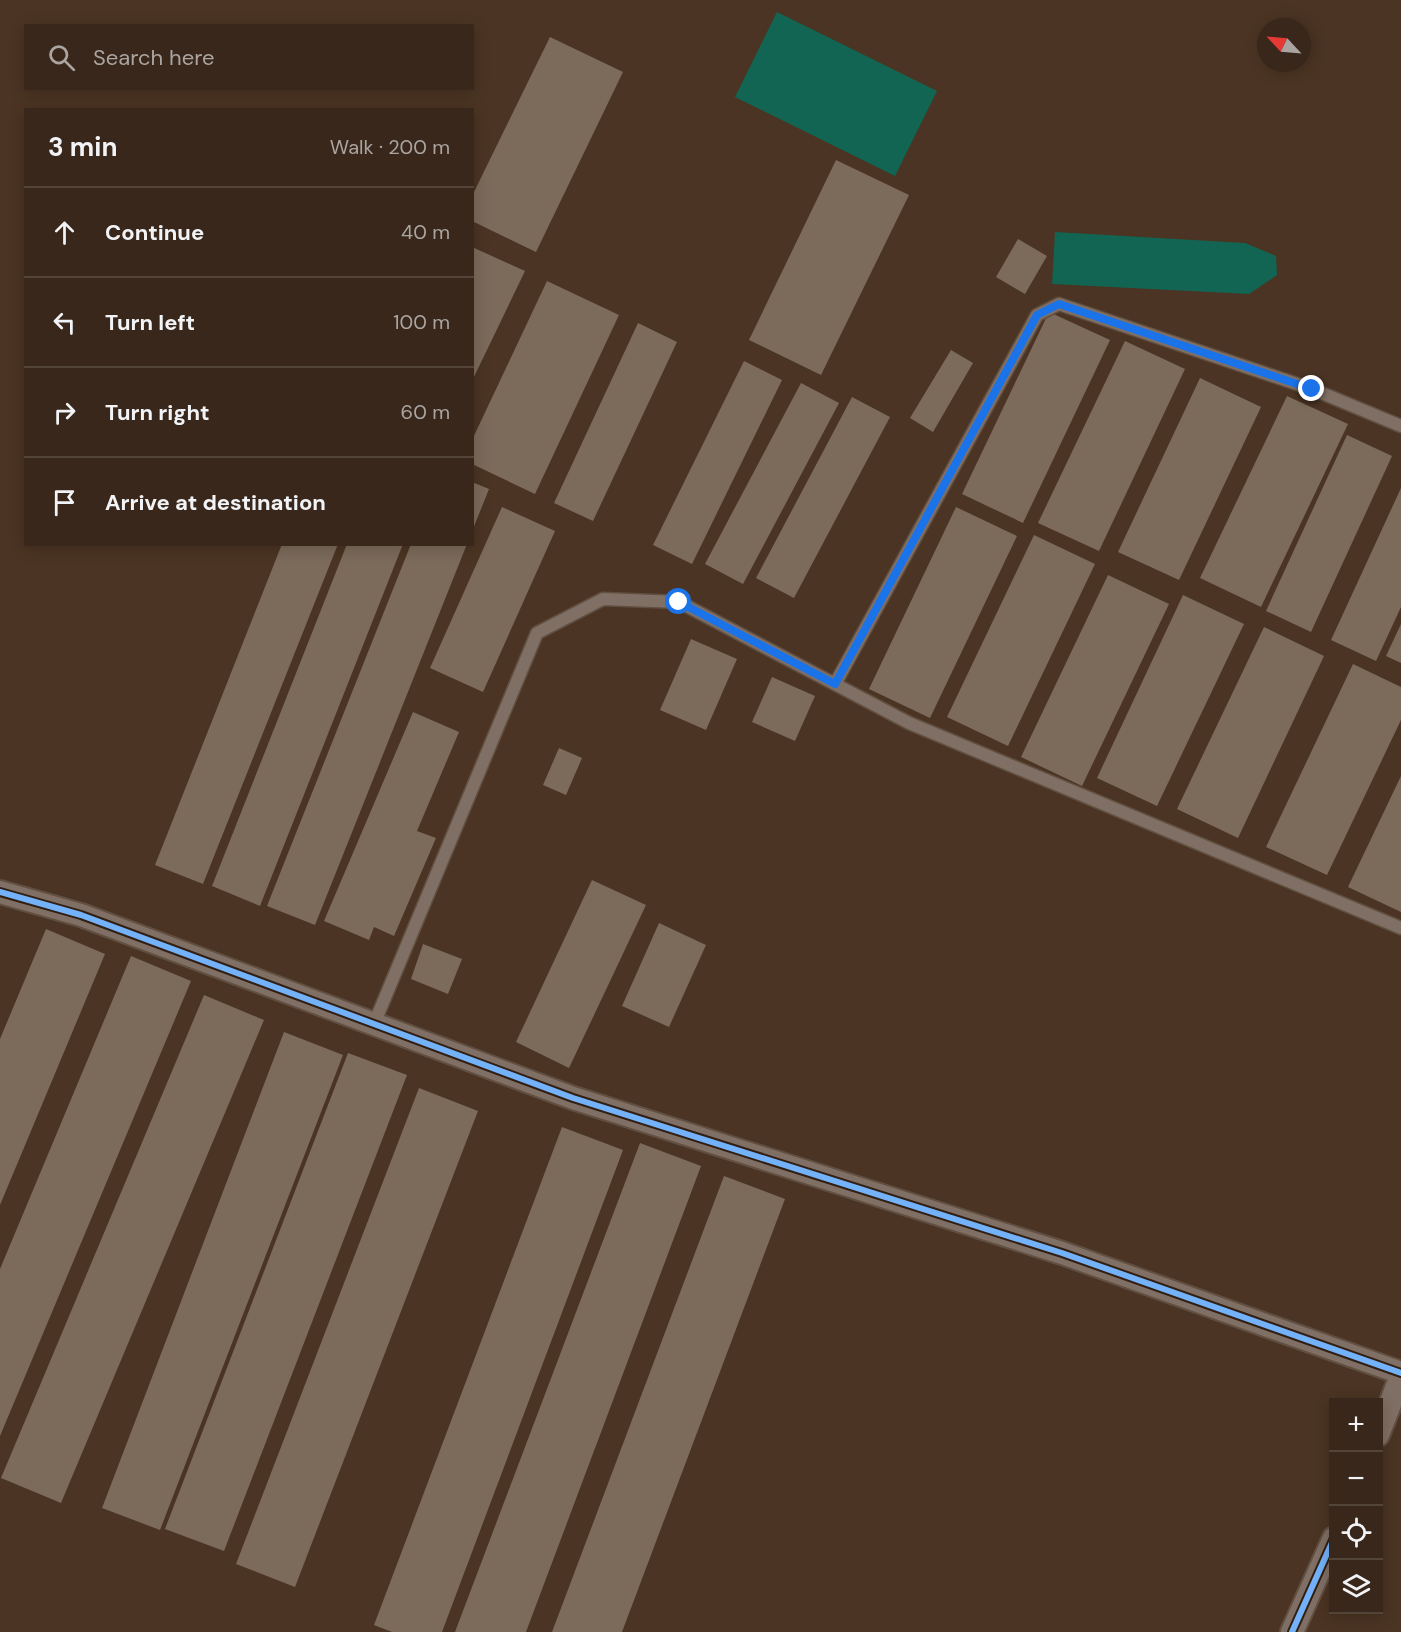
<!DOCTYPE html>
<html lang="en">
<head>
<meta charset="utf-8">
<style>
  :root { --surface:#38271a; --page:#433327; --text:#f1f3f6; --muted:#aba5a2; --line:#524439 }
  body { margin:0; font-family:"DM Sans",sans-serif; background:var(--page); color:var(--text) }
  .controls { position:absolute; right:18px; bottom:18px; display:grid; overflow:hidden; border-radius:0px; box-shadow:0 3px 15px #0003 }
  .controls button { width:54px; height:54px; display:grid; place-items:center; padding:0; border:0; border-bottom:2px solid var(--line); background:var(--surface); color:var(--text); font:30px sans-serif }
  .compass { position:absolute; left:1257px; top:18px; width:54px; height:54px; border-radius:50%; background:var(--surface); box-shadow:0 3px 15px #0003; rotate:296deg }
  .stop { position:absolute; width:18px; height:18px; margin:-14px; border:4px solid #1a73e8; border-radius:50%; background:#fff }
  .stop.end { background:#1a73e8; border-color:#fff; box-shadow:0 2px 6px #0008 }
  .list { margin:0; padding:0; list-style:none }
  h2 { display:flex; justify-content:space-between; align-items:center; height:78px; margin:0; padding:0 24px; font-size:26px }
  h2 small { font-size:20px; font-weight:400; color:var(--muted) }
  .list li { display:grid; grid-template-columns:39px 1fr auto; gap:18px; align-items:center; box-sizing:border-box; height:90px; padding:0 24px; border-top:2px solid var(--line) }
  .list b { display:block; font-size:22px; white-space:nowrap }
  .list em { font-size:20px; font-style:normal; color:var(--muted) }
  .icon { flex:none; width:33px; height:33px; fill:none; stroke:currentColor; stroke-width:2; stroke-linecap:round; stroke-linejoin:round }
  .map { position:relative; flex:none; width:1401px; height:1632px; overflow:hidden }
  .search { position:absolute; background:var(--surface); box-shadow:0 3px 15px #0003; left:24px; top:24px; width:450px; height:66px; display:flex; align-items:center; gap:15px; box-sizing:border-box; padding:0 21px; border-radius:0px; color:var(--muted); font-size:22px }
  .panel { position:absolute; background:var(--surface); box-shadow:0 3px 15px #0003; left:24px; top:108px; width:450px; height:438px; border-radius:0px }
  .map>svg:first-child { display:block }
  .water { fill:#126552 }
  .building { fill:#7c6b5b }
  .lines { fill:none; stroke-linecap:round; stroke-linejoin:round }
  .lane-casing { stroke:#614f41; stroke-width:15 }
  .street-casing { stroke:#614f41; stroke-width:26 }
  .lane { stroke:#806f64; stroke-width:12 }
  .street { stroke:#806f64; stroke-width:22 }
  .cycleway-casing { stroke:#321f13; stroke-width:10 }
  .cycleway { stroke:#73b2f8; stroke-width:6 }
  .route { stroke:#1a73e8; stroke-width:8 }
</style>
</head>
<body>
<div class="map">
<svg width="1401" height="1632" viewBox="0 0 1401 1632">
  <rect width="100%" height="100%" fill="#4b3423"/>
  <g class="water">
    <path d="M777,12l160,79 -42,85 -160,-79z"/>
    <path d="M1055,232l190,11 31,13 1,19 -28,19 -197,-10z"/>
  </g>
  <g class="building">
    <path d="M550,37l73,35 -87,180 -64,-31v-25z"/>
    <path d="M836,160l73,35 -88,180 -72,-35z"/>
    <path d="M1018,239l29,17 -22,38 -29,-17z"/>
    <path d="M472,247l53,24 -53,110z"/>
    <path d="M547,281l72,34 -84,179 -63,-30v-24z"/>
    <path d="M1049,312l61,28 -87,183 -61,-29z"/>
    <path d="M638,323l39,19 -84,179 -39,-18z"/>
    <path d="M1125,341l60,28 -86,182 -61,-28z"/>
    <path d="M951,350l22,13 -40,69 -23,-14z"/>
    <path d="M744,361l38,19 -90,184 -39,-19z"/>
    <path d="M1200,378l61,29 -82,173 -61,-28z"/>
    <path d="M801,383l38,20 -96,181 -38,-20z"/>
    <path d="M1287,396l61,28 -87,183 -61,-29z"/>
    <path d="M852,397l38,20 -96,181 -38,-20z"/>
    <path d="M1347,435l45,21 -81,176 -45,-21z"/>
    <path d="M472,482l17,7 -16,40h-1z"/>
    <path d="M1401,488v119l-25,54 -45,-21z"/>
    <path d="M502,507l53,24 -72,161 -53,-24z"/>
    <path d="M956,507l61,29 -87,182 -61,-29z"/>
    <path d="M1034,535l61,29 -87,182 -61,-29z"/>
    <path d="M282,544h56l-135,340 -48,-19z"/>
    <path d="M347,544h56l-143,362 -48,-20z"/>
    <path d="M411,544h56l-152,381 -48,-19z"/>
    <path d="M1108,575l61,29 -87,182 -61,-29z"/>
    <path d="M1183,595l61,29 -87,182 -60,-28z"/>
    <path d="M1401,624v39l-15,-7z"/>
    <path d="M1264,627l60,29 -86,182 -61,-29z"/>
    <path d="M691,639l46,20 -31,71 -46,-20z"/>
    <path d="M1353,664l48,23v33l-74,155 -61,-28z"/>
    <path d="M772,677l43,19 -20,45 -43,-19z"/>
    <path d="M413,712l46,20 -42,99 19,7 -42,98 -20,-9 -5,13 -45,-19z"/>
    <path d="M559,748l23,10 -16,37 -23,-10z"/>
    <path d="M1401,776v136l-53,-25z"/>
    <path d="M592,880l54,25 -77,163 -53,-26z"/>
    <path d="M659,923l47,22 -37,82 -47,-21z"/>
    <path d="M46,929l59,25 -105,251v-166z"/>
    <path d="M423,944l39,15 -14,35 -37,-15z"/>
    <path d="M131,956l60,25 -191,455v-167z"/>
    <path d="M204,995l60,25 -203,483 -60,-25z"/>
    <path d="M284,1032l59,23 -183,475 -58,-22z"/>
    <path d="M348,1053l59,22 -183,476 -59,-22z"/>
    <path d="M419,1088l59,23 -183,476 -59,-23z"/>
    <path d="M562,1127l61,23 -181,482h-50l-18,-7z"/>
    <path d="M640,1143l61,23 -175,466h-71z"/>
    <path d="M724,1176l61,23 -163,433h-70z"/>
  </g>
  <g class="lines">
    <g class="lane-casing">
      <g id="lane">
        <path d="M835,684l202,-369 22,-11 253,85 89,37"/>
        <path d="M374,1024l163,-391 66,-34 76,3 230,121 492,205"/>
      </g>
    </g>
    <g class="street-casing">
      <g id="street">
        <path d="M0,892l81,23 492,183 489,155 339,120"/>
        <path d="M1378,1435l23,-59"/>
        <path d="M1292,1632l42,-94"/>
      </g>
    </g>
    <use href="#lane" class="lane"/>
    <use href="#street" class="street"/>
    <g class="cycleway-casing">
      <g id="cycleway">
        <path d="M0,892l81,23 492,183 489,155 339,120"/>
        <path d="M1292,1632l42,-94"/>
      </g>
    </g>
    <use href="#cycleway" class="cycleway"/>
  </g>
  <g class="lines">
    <path class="route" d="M679,602l156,82 202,-369 22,-11 253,85"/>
  </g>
</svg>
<div class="controls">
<button>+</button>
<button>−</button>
<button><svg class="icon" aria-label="locate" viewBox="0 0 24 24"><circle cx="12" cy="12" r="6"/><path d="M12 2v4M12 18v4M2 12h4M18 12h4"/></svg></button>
<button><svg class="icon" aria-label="layers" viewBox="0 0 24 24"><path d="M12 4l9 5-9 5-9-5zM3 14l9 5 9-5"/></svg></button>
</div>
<svg class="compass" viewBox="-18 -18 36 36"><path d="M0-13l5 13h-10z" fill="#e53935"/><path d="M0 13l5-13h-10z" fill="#aba5a2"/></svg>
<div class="stop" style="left:679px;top:602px"></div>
<div class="stop end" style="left:1312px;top:389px"></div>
<div class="search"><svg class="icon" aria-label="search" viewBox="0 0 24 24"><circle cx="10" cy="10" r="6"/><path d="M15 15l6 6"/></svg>Search here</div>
<section class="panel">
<h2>3 min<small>Walk · 200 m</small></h2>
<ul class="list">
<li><svg class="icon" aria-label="ahead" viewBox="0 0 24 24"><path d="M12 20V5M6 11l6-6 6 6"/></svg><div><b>Continue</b></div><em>40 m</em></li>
<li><svg class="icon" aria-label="left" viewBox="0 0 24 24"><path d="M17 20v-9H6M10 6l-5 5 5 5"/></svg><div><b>Turn left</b></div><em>100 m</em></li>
<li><svg class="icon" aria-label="right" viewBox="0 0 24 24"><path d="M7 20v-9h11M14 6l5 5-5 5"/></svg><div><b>Turn right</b></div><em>60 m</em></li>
<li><svg class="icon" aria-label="arrive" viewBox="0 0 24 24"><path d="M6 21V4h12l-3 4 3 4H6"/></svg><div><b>Arrive at destination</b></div></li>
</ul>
</section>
</div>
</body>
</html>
